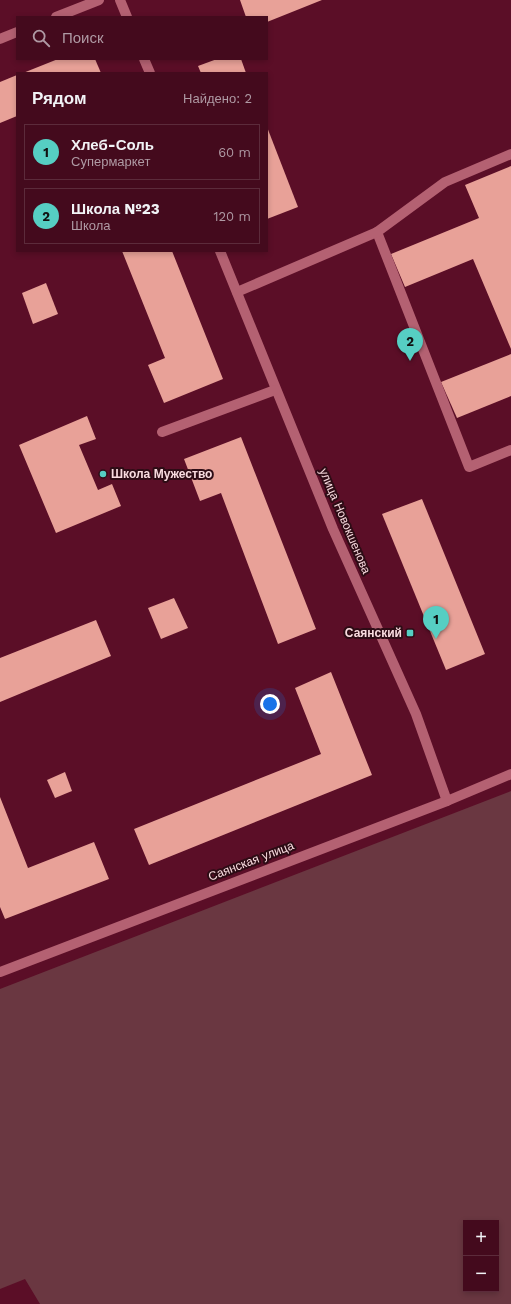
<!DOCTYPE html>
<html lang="ru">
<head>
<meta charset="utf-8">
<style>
  :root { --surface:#440a1d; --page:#4e182a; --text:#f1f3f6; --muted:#af9aa4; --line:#5c2b3b; --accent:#56cec3 }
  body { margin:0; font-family:"Work Sans",sans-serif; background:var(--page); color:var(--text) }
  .controls { position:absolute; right:12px; bottom:12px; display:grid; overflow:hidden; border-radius:0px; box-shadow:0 2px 6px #0003 }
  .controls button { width:36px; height:36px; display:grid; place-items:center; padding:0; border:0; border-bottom:1px solid var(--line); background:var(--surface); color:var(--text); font:20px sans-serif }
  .you { position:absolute; left:270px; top:704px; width:14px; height:14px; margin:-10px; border:3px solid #fff; border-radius:50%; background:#1a73e8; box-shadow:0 0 0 6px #1a73e833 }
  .badge { display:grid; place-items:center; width:26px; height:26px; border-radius:50%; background:var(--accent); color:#111; font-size:13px; font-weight:700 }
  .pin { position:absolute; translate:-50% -33px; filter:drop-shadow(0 1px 2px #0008) }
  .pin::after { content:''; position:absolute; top:21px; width:14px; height:12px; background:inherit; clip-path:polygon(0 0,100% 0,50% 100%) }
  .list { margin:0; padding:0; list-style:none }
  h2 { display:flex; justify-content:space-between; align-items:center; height:52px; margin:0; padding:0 16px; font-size:17px }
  h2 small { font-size:13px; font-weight:400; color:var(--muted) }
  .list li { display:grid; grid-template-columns:26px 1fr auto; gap:12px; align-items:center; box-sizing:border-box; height:56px; margin:0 8px 8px; padding:0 8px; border:1px solid var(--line); border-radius:0px }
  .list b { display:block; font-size:15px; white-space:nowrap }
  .list p { margin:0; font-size:13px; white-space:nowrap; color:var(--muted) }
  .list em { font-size:13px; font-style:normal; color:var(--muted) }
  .icon { flex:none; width:22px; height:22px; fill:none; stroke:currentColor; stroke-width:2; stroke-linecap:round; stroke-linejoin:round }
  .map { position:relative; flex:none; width:511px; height:1304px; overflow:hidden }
  .search { position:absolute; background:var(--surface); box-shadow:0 2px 6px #0003; left:16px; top:16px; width:252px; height:44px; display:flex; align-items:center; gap:10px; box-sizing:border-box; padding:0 14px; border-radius:0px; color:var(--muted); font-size:15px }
  .panel { position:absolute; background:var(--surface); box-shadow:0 2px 6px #0003; left:16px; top:72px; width:252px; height:180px; border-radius:0px }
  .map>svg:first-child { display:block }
  .green { fill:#6a3741; fill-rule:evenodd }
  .building { fill:#e8a198 }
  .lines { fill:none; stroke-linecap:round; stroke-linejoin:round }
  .service { stroke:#b46172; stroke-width:10 }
  .minor { stroke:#b46172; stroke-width:10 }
  .poi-dot { fill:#56cec3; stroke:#2d0c15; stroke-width:1.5 }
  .labels { text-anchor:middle; stroke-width:4; stroke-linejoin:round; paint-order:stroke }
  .poi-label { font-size:12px; font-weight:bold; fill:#f9dce0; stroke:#2d0c15; text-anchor:start }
  .street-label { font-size:12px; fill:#f9dce0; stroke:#2d0c15 }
</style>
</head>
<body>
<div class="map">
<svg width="511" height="1304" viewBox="0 0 511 1304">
  <rect width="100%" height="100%" fill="#5b0e27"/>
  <path class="green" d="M511,791v513h-471l-15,-25 -25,10v-300zM466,1223h30v66h-30z"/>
  <g class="building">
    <path d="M240,0h82l-55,22v-5h-21z"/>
    <path d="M58,59h37l6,14h-78z"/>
    <path d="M217,59h24l5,14h-45l-3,-7z"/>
    <path d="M17,75v41l-17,7v-41z"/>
    <path d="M267,127l31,80 -31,12z"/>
    <path d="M511,166v183l-38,-90 -68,28 -14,-33 88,-36 -14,-33z"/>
    <path d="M122,251h50l51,128 -59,24 -16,-38 17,-7z"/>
    <path d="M46,283l12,31 -25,10 -11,-31z"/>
    <path d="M511,354v42l-54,22 -16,-36z"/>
    <path d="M87,416l9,23 -17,6 19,45 14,-6 9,22 -65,27 -37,-88z"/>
    <path d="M241,437l75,192 -38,15 -57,-151 -21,8 -16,-42z"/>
    <path d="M422,499l63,155 -39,16 -64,-156z"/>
    <path d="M174,598l14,30 -27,11 -13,-31z"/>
    <path d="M96,620l15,36 -111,46v-44z"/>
    <path d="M331,672l41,103 -223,90 -15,-36 187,-75 -26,-66z"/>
    <path d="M65,772l7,19 -17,7 -8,-18z"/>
    <path d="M0,797l28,71 66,-26 15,37 -104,40 -5,-12z"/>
  </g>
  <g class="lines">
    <g class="service">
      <path d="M377,232l92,235 42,-17"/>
      <path d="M237,292l140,-60 68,-50 66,-28"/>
    </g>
    <g class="minor">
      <path d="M120,0l7,17"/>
      <path d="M56,17l43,-17"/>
      <path d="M0,39l17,-7"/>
      <path d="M144,59l6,14"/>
      <path d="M220,251l113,278 83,185 31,87"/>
      <path d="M162,432l113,-42"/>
      <path d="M0,972l447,-171 64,-27"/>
    </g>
  </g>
  <g class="poi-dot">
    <circle cx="103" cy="474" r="4"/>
    <rect x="406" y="629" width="8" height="8" rx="2"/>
  </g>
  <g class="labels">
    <g class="poi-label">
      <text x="111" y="478">Школа Мужество</text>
      <text x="402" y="637" text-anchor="end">Саянский</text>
    </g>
    <g class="street-label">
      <text transform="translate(345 521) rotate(67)" y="4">улица Новокшенова</text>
      <text transform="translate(251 861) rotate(-21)" y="4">Саянская улица</text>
    </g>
  </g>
</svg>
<div class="controls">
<button>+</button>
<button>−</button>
</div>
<div class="you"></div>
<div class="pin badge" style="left:436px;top:639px">1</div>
<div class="pin badge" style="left:410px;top:361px">2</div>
<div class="search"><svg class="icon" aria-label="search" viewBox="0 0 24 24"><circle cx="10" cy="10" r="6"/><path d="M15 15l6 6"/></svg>Поиск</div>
<section class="panel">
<h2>Рядом<small>Найдено: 2</small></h2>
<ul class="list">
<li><span class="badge">1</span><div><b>Хлеб-Соль</b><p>Супермаркет</p></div><em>60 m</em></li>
<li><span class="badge">2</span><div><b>Школа №23</b><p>Школа</p></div><em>120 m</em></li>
</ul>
</section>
</div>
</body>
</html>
